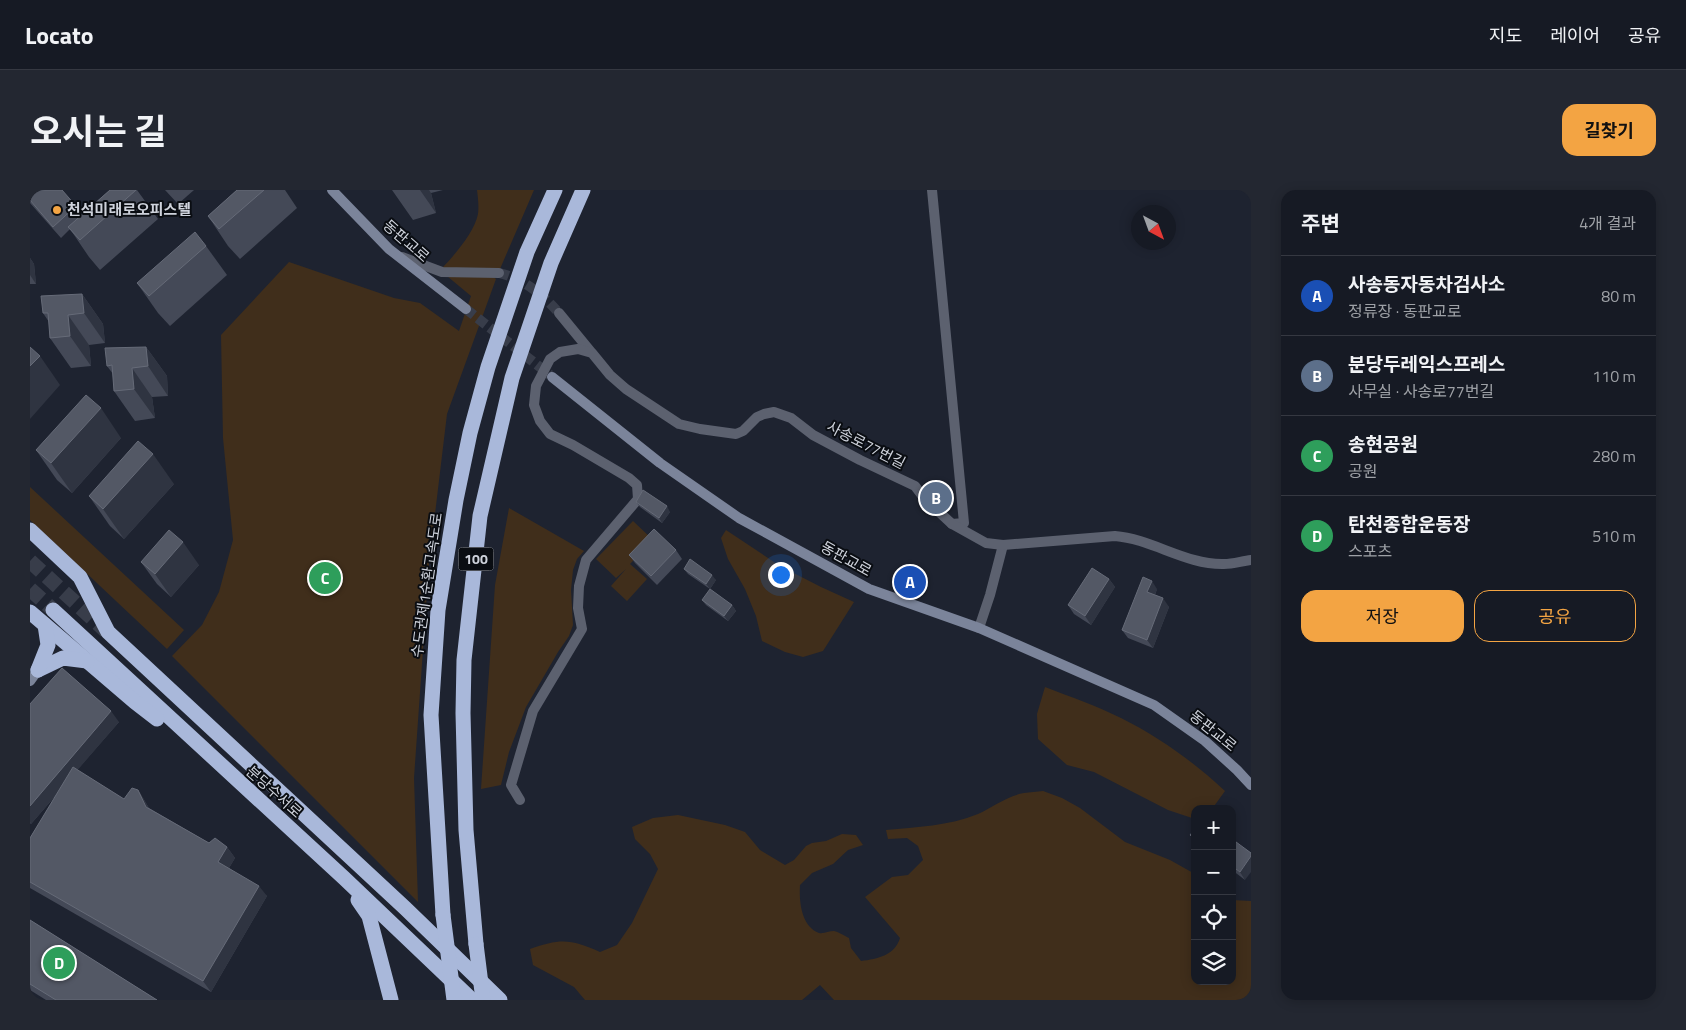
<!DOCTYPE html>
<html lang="ko">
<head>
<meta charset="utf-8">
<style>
  :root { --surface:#161a24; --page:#232731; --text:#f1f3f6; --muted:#9ea1a6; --line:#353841; --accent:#f3a443 }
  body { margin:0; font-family:"Titillium Web","Noto Sans KR",sans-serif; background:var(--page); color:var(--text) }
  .controls { position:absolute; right:15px; bottom:15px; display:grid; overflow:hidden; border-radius:10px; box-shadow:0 2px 12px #0003 }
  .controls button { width:45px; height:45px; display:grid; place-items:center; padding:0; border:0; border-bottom:1px solid var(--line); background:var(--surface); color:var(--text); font:25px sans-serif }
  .compass { position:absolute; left:1101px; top:15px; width:45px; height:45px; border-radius:50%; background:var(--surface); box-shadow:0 2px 12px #0003; rotate:139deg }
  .you { position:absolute; left:750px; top:384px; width:18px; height:18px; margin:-12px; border:4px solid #fff; border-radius:50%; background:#1a73e8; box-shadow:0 0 0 8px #1a73e833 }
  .badge { display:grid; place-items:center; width:32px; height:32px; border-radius:50%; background:var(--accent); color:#fff; font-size:16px; font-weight:700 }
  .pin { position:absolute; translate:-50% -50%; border:2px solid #fff; box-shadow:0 1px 5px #0006 }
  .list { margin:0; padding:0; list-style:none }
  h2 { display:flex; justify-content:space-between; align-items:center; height:65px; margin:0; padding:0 20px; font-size:21px }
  h2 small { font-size:16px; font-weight:400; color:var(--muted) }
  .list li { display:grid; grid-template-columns:32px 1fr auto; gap:15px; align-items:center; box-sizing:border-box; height:80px; padding:0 20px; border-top:1px solid var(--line) }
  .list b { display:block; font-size:19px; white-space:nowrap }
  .list p { margin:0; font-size:16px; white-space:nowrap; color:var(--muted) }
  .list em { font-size:16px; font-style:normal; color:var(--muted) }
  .actions { display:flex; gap:10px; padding:15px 20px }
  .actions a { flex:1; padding:11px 0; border:1px solid var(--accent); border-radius:15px; text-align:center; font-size:18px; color:var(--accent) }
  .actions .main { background:var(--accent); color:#111 }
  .icon { flex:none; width:28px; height:28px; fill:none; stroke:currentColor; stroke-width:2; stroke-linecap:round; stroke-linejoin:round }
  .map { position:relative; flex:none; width:1221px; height:810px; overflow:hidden; border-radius:15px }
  header { display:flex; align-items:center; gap:30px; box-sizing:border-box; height:70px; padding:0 25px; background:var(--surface); border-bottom:1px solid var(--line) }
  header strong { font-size:24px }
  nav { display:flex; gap:28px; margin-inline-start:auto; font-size:18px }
  .intro { display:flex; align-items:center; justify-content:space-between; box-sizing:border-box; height:120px; padding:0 30px }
  h1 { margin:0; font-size:35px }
  .button { padding:12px 22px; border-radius:15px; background:var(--accent); color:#111; font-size:18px; font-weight:700 }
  main { display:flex; gap:30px; padding:0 30px }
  aside { flex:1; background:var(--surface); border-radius:15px; box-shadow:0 2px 12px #0003 }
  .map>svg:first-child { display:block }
  .green { fill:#402e1b }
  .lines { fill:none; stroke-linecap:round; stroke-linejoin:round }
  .street-tunnel { stroke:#383d4a; stroke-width:10; stroke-dasharray:10 5; stroke-linecap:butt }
  .secondary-tunnel { stroke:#383d4a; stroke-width:10; stroke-dasharray:10 5; stroke-linecap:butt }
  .highway-tunnel { stroke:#383d4a; stroke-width:15; stroke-dasharray:15 8; stroke-linecap:butt }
  .street { stroke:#5c616f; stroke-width:10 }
  .secondary { stroke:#7b849a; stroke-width:10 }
  .highway { stroke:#a9b8da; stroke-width:15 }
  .highway-bridge { stroke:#a9b8da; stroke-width:15 }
  .wall { fill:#444957 }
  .shaded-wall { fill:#2f3441 }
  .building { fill:#535865; stroke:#666b78 }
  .poi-dot { fill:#f3a443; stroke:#0a0d12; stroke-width:2 }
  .labels { text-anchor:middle; stroke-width:4; stroke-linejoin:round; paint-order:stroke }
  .shield { fill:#0a0d12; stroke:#93979f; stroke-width:1 }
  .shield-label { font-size:14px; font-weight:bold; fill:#ced2db }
  .poi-label { font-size:15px; font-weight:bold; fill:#ced2db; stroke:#0a0d12; text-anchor:start }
  .street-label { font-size:15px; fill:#ced2db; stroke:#0a0d12 }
</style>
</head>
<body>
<header>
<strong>Locato</strong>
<nav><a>지도</a><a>레이어</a><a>공유</a></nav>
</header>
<div class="intro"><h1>오시는 길</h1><a class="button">길찾기</a></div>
<main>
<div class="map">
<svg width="1221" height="810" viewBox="0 0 1221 810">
  <rect width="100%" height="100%" fill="#1e2330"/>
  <g class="green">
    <path d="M447,0h57l-34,79 -58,-1c12,-12 33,-37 36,-54 1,-8 0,-16 -1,-24z"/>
    <path d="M259,72l105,36 26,5 39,28 12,-35 -24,-20h45l4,3 -49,135 -18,150 -15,214 4,124 -246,-246 30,-31 17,-33 14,-52 -10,-102 -2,-103z"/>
    <path d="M0,297l154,143 -17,19 -137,-129z"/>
    <path d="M479,318l75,43 -7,8 -4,11 -2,20 2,35 -4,11 -11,16 -32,55 -17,45 -8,33 -20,4 14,-204z"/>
    <path d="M603,331l20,19 -23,24 17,15 -20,22 -16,-15 15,-17 -10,9 -20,-19z"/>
    <path d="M696,340l54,36 41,21 33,15 -31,49 -20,6 -18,-5 -23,-11 -6,-25 -11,-27 -17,-30 -7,-21z"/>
    <path d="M1015,497c26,10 52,19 76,31 38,19 73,44 104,73l-13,18h-17v10l-27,-9 -74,-38 -27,-7 -29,-26 -1,-25z"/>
    <path d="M1013,601l19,7 18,10 45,34 45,18 25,14v107h37v-81l19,1v99h-417l-14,-15 -18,15h-217l-11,-13 -41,-22 -3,-16c30,-11 42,-10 70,3l17,-7 15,-22 26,-54 -8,-15 -15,-15 -3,-12 21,-9 25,-3 47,10 20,7 15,18 25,15 9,-5 12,-14 6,-3 14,-2 16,-7 14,1 7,10 -15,5 -15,14 -21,9 -12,12c-1,16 1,41 19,48 5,1 10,-2 15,-2 5,1 11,5 15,7l2,10 10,13c17,-2 34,-6 39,-23l-35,-41 27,-20 16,-2 15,-15 -5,-14 -11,-8 -19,1 -2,-9c30,-3 63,-4 92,-16 15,-7 29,-18 46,-21 6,-1 13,-1 19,-2z"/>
  </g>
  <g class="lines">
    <path class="street-tunnel" d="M469,83c25,6 43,21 60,40"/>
    <path class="secondary-tunnel" d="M436,119l84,66"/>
    <g class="highway-tunnel">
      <path d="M0,371l76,70"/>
      <path d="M0,399l23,21"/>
    </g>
    <g class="street">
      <path d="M902,0l32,333 -12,1"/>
      <path d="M372,67l40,15 57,1"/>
      <path d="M529,123l32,39"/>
      <path d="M949,438l11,-33 13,-50"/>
      <path d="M490,610l-9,-15 22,-74 49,-82 -4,-21 1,-22 7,-26 52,-61 -1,-14 -8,-7 -56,-33 -23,-11 -10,-13 -6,-16 2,-19 14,-27 10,-7 18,-3 14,4 18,22 16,14 53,35 21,5 36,5 7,-3 14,-14 7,-3 10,-2 17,6 22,17 47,25 55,26 9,12 28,26 34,19 17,2 112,-9c37,3 71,29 109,28 9,0 18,-3 27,-4"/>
    </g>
    <g class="secondary">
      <path d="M302,0l57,59 77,60"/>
      <path d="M522,187l108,86 79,55 130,71 110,39 175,77 51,36 32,29 14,15"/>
      <path d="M0,491l8,-11"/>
    </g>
    <g class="highway">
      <path d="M0,340l50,47 28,55 297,276 95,92"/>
      <path d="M23,420l291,268 128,122"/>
      <path d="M0,422l105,90 22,17"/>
      <path d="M8,480l25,-12 24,3"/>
      <path d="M8,480l10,-25 -3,-20"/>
      <path d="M328,710l11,16 22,84"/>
      <path d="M413,725l-12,-200 7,-105 18,-110 14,-67 18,-66 39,-115 28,-62"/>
      <path d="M446,754l-10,-114 -3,-117 1,-53 16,-144 32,-138 39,-115 32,-73"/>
    </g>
    <g class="highway-bridge">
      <path d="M413,725l11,85"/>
      <path d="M446,754l7,56"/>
    </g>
  </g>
  <g class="wall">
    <path d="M0,0l46,16 6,9 28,-25h27l21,29 -58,51 -11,-13 -19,-28 -9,9 -31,-35z"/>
    <path d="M135,0h29l-16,14z"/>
    <path d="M207,0h48l12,18 -57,51 -12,-13 -20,-30z"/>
    <path d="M362,0h51l-12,3 5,20 -23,7z"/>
    <path d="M176,56l21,29 -57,51 -12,-13 -21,-30z"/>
    <path d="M0,68l4,6 2,20h-6z"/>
    <path d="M52,104l21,30 2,19 -16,2 2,21 -20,2 -21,-30 -1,-16 -6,-9z"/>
    <path d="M116,157l21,29 1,20 -16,1 3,21 -20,3 -21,-30 -1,-17 -6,-8z"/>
    <path d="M91,248l-49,55 -15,-13 -21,-30z"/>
    <path d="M144,294l-50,55 -14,-13 -21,-30z"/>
    <path d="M606,312l34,10 -8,11 -22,-16z"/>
    <path d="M646,360l6,9 -25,26 -22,-22 -6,-8z"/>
    <path d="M111,372l58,3 -28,32 -14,-13z"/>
    <path d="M654,379l32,11 -6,9 -22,-15z"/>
    <path d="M1079,389l6,8 -24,38 -17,-11 -6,-9z"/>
    <path d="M1127,399l-2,6 14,12 -16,41 -25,-10 -6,-8z"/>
    <path d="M672,410l30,5 4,6 -8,10 -22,-16z"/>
    <path d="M0,514l89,18 -42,48 47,29 14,-9 11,18 60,35 18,4 8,11 -6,10 38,28 -56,96 -181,-104v-50l27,-44 -26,30 -1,-1z"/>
    <path d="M1202,649l13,41 -13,-10z"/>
    <path d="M0,730l127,80h-111l-16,-10z"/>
  </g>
  <g class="shaded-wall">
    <path d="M390,0h9l2,3 5,20z"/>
    <path d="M0,68l4,6 2,20 -6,-9z"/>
    <path d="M52,104l21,30 2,19 -21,-30z"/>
    <path d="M38,125l21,30 2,21 -21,-30z"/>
    <path d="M116,157l21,29 1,20 -20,-30z"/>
    <path d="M10,166l20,29 -30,34v-53z"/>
    <path d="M102,178l20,29 3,21 -21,-29z"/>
    <path d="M71,218l20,30 -49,55 -21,-30z"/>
    <path d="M123,264l21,30 -50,55 -21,-30z"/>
    <path d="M637,316l3,6 -8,11 -3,-5z"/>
    <path d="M153,352l16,23 -28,32 -16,-23z"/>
    <path d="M682,385l4,5 -6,9 -4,-5z"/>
    <path d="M1079,389l6,8 -24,38 -6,-9z"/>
    <path d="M1122,391l5,8 -4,11 -6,-8z"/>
    <path d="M1133,408l6,9 -16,41 -6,-8z"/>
    <path d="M702,415l4,6 -8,10 -4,-5z"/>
    <path d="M81,521l8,11 -88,102 -1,-2v-16z"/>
    <path d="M108,600l7,11 9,17 -8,-11z"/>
    <path d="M197,657l8,11 -9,15 -8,-11z"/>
    <path d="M1221,666v16l-6,8 -5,-8z"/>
    <path d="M229,696l8,10 -56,96 -8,-11z"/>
  </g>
  <g class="building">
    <path d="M0,0h32l14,16 -23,21 -23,-27z"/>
    <path d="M80,0h26l-56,50 -12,-13z"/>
    <path d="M207,0h27l-45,39 -11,-13z"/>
    <path d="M165,42l11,14 -57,50 -12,-13z"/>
    <path d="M52,104l2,19 -16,2 2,21 -20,2 -2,-25h-5l-2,-17z"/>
    <path d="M0,157l10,9 -10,10z"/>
    <path d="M116,157l2,19 -16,2 2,21 -20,2 -2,-26 -5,1 -2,-18z"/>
    <path d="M56,205l15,13 -50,55 -15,-13z"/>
    <path d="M108,251l15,13 -50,55 -14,-13z"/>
    <path d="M613,300l24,16 -8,12 -23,-16z"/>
    <path d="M624,339l22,21 -25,26 -22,-21z"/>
    <path d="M139,340l14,12 -28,32 -14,-12z"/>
    <path d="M660,369l22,16 -6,9 -22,-15z"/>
    <path d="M1062,378l17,11 -24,37 -17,-11z"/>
    <path d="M1113,387l9,4 -5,11 16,6 -16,42 -25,-10z"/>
    <path d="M680,399l22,16 -8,11 -22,-16z"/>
    <path d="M32,478l49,43 -81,95v-102z"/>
    <path d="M43,577l51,32 8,-11 6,2 8,17 63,36 6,-5 12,9 -9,15 41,24 -56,95 -173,-99v-44z"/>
    <path d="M1165,639v10l-5,-4z"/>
    <path d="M1202,649l19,14v3l-11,16 -8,-6z"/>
    <path d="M0,730l127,80h-101l-26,-16z"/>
  </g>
  <circle class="poi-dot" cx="27" cy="20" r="5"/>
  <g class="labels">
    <rect class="shield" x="428.5" y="357.5" width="35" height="23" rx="4"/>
    <g class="shield-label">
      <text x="446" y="374">100</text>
    </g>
    <g class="poi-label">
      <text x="37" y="25">천석미래로오피스텔</text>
    </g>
    <g class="street-label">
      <text transform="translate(376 51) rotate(41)" y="5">동판교로</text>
      <text transform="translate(836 255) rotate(27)" y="5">사송로77번길</text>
      <text transform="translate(816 369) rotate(29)" y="5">동판교로</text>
      <text transform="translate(397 395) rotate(-82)" y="5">수도권제1순환고속도로</text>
      <text transform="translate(1183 541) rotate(39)" y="5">동판교로</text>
      <text transform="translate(244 602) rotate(42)" y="5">분당수서로</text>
    </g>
  </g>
</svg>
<div class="controls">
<button>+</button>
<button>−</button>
<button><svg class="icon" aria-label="locate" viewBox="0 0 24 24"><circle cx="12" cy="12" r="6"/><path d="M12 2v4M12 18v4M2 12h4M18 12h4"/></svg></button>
<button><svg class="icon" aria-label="layers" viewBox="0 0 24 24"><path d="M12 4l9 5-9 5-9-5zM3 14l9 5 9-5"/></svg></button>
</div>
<svg class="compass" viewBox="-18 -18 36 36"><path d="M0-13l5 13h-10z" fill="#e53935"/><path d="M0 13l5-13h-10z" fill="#9ea1a6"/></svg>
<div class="you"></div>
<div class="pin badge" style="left:880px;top:392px;background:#1a4fb4">A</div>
<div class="pin badge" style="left:906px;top:308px;background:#5c6f8a">B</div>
<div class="pin badge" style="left:295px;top:388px;background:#2e9e5b">C</div>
<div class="pin badge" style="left:29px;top:773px;background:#2e9e5b">D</div>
</div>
<aside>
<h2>주변<small>4개 결과</small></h2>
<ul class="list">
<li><span class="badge" style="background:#1a4fb4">A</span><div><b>사송동자동차검사소</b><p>정류장 · 동판교로</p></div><em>80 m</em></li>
<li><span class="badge" style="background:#5c6f8a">B</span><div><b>분당두레익스프레스</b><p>사무실 · 사송로77번길</p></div><em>110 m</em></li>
<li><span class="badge" style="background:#2e9e5b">C</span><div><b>송현공원</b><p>공원</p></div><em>280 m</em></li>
<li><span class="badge" style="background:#2e9e5b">D</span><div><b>탄천종합운동장</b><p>스포츠</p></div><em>510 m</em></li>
</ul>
<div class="actions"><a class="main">저장</a><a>공유</a></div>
</aside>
</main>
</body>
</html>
